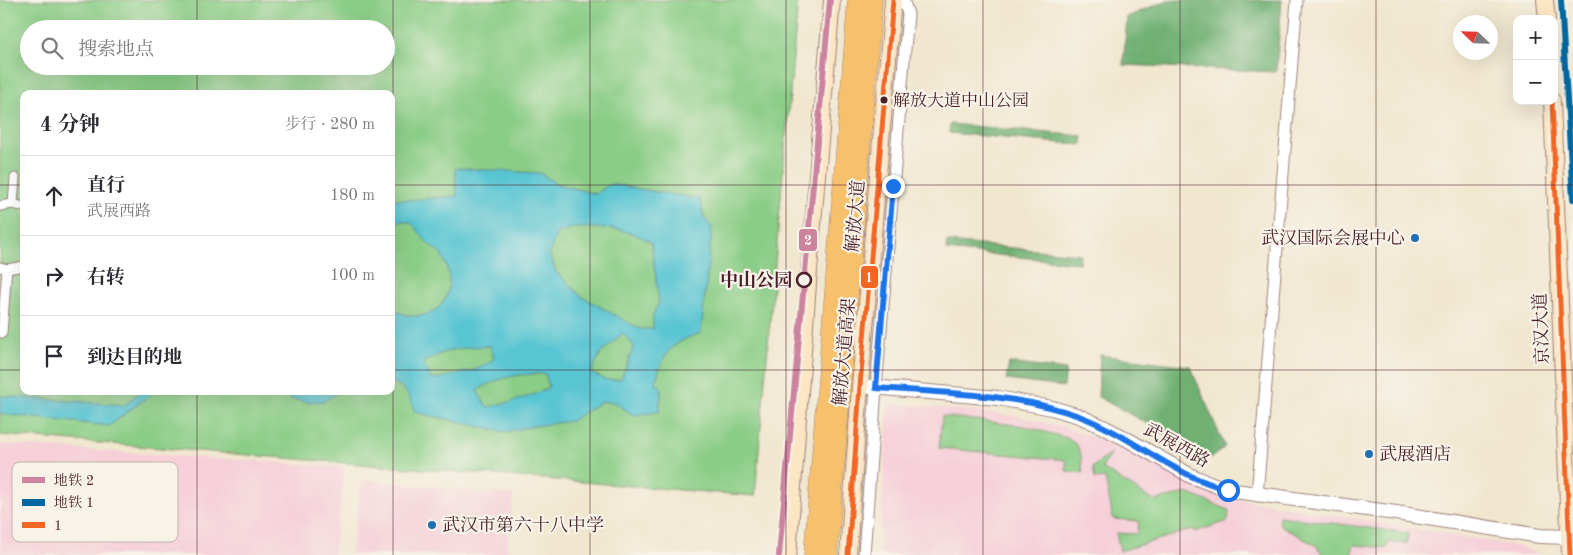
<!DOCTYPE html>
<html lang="zh">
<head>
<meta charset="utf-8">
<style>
  :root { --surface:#fff; --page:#f2f2f3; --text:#2b2b33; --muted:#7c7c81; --line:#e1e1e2 }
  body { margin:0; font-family:"Old Standard TT","Noto Serif SC",serif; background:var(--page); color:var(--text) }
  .controls { position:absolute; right:15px; top:15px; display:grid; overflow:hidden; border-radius:10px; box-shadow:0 5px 20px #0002 }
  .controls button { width:45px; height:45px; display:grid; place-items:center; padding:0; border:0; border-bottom:1px solid var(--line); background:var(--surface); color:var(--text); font:25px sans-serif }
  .compass { position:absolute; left:1453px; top:15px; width:45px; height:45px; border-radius:50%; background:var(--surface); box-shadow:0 5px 20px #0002; rotate:293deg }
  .stop { position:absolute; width:15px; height:15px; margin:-11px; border:4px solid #1a73e8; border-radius:50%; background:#fff }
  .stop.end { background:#1a73e8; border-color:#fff; box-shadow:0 1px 5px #0008 }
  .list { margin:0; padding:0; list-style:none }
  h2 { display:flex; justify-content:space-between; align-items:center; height:65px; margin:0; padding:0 20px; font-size:21px }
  h2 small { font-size:16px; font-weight:400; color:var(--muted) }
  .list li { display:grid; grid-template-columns:32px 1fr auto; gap:15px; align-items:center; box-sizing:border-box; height:80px; padding:0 20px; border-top:1px solid var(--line) }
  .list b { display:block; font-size:19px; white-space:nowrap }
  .list p { margin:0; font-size:16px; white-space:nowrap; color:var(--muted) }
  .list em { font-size:16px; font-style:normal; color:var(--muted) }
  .icon { flex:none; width:28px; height:28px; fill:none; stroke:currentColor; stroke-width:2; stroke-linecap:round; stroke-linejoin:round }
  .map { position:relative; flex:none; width:1573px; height:555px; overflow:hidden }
  .search { position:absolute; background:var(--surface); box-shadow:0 5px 20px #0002; left:20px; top:20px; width:375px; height:55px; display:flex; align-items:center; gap:12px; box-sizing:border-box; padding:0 18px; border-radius:28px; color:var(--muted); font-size:19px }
  .panel { position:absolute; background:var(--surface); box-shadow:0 5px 20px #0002; left:20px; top:90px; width:375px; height:305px; border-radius:10px }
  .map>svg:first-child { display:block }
  .built { fill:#f6cfd9 }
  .green { fill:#8acd86; stroke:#6a7658; fill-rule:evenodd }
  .forest { fill:#6fb073; stroke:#5c684f }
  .water { fill:#59c5d2; stroke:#52727e; fill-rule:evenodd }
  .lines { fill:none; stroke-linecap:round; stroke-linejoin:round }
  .pedestrian-casing { stroke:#9e837d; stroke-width:11 }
  .minor-casing { stroke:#9e837d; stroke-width:13 }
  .tertiary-casing { stroke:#9e837d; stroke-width:16 }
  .secondary-casing { stroke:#9e837d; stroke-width:18 }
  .primary-casing { stroke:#9e837d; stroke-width:19 }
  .pedestrian { stroke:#fff; stroke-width:9 }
  .minor { stroke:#fff; stroke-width:11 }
  .tertiary { stroke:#fff; stroke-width:14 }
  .secondary { stroke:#fce6c4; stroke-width:16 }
  .primary { stroke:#f7c06c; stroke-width:18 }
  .bus-1-casing { stroke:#f7f3e8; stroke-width:9 }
  .bus-1 { stroke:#f26522; stroke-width:5 }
  .metro-1-casing { stroke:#f7f3e8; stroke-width:10 }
  .metro-2-casing { stroke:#f7f3e8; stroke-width:10 }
  .metro-1 { stroke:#cc839e; stroke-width:6 }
  .metro-2 { stroke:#0067a1; stroke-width:6 }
  .route { stroke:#1a73e8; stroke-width:6 }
  .grid { fill:none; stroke:#4a1f2b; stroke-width:1; stroke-opacity:0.55 }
  .bus-dot { fill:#4a1f2b; stroke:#f7f3e8; stroke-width:2 }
  .poi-dot { fill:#1f6fb2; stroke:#f7f3e8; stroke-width:2 }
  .stop-dot { fill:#f7f3e8; stroke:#4a1f2b; stroke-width:2.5 }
  .labels { text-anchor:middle; stroke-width:4.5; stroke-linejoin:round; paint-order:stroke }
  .bus-label { font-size:17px; fill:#4a1f2b; stroke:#f7f3e8; text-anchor:start }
  .street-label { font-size:18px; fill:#4a1f2b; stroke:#f7f3e8 }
  .poi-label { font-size:18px; fill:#4a1f2b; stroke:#f7f3e8; text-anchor:start }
  .stop-label { font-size:18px; font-weight:bold; fill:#4a1f2b; stroke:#f7f3e8; text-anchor:end }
  .key { fill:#f7f3e8; stroke:#c3b3af; stroke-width:1 }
  .key-label { font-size:14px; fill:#4a1f2b }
  .line-badge { stroke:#f7f3e8; stroke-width:2 }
  .badge-label { font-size:14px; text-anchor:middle; font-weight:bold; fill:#fff }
</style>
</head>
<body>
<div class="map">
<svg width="1573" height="555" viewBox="0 0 1573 555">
  <rect width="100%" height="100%" fill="#f7f3e8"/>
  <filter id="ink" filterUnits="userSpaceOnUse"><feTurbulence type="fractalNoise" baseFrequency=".02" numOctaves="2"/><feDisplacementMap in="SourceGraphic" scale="10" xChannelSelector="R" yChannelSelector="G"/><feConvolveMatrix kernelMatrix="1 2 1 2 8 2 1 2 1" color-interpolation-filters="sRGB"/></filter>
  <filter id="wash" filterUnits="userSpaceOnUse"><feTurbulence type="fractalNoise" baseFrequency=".0096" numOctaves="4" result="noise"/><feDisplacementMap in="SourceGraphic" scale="20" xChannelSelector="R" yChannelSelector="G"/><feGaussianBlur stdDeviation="1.12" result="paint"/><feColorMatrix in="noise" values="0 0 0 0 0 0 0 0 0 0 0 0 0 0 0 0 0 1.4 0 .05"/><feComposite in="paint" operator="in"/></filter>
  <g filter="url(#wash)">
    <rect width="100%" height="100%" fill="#f1e7cf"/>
    <g class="built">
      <path d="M888,403l130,13 42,10 57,20 109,51 297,50 17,8h-661z"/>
      <path d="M0,444l345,23 -12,88h-333z"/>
      <path d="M362,480l152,15 -8,60h-156z"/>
    </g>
    <g class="green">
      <path d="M0,0h798l-43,496 -755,-61zM29,29h357v37h-357zM24,94h367v297h-367z"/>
      <path d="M942,416l82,10 43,12 10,7 4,10 2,18 -17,-2v-11l-127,-12z"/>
      <path d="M1111,453l-9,15 52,33 33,-8 42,17 -1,11 -33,11 -1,-3 -74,22 -4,-18 21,1 2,-13 -26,-2 -8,-41 -10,1 -2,-12z"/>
      <path d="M1279,516l129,17 -1,11 -19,-2 -1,6 -33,-3 -3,10h-28l-6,-9 -36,-20 -2,-4z"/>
    </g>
    <g class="forest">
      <path d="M1168,0h114l-6,72 -153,-7 4,-48z"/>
      <path d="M950,124l133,12 -1,9 -133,-12z"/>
      <path d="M947,242l133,12 -1,9 -133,-13z"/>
      <path d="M1100,355l90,11 35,81 -14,11 -113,-61z"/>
      <path d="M1009,363l57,7 -2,17 -58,-7z"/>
    </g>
    <g class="water">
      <path d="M455,168l85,5 17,11 39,10 14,-10 90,15 4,18 8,11 -11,105c-30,10 -39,19 -45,50l6,5 -3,24 -26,3 -19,-13h-13l-30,19 -38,5 -28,6 -90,-20c-5,-13 -8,-26 -24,-30v-74c36,23 70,-7 54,-46 -4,-11 -13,-14 -20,-22 -11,-14 -13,-23 -34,-17v-24l20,1 46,-4zM572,228c34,0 49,-2 79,14l8,60 -6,13v14h-13l-59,-33 -25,-24 -7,-19 8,-20zM623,333l11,13 -13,33 -15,1 -15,-7 9,-19zM490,346l4,13 -16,10 -46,11 -9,-17c20,-14 43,-16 67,-17zM545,374l4,13c-20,11 -40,16 -62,20l-10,-16c20,-14 45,-18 68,-17z"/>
      <path d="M141,391h14l-46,35 -109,-12v-18l125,9z"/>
      <path d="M281,391h59l-16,10 -16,1 -17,-3z"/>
    </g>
  </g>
  <g filter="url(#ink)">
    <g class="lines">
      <g class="pedestrian-casing">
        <g id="pedestrian">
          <path d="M13,204l2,-26"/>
          <path d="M0,206l13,-2 11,3"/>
          <path d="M0,267l7,2 17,-3"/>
          <path d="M2,333l5,-64"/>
        </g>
      </g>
      <g class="minor-casing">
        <g id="minor">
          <path d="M1257,496l40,-496"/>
          <path d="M864,555l12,-167 32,-374 -5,-14"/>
        </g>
      </g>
      <g class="tertiary-casing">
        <path id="tertiary" d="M860,386l138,12 54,10 27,8 22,10 24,12 66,38 37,14 168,23 144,23 29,1"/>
      </g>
      <g class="secondary-casing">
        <g id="secondary">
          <path d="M1545,0l2,19"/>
          <path d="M1552,101l18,454"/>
          <path d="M788,555l21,-285 23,-270"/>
          <path d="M848,555l12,-169 33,-386"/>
        </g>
      </g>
      <g class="primary-casing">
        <g id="primary">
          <path d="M813,555l44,-555"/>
          <path d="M828,555l45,-555"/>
        </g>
      </g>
      <use href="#pedestrian" class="pedestrian"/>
      <use href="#minor" class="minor"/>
      <use href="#tertiary" class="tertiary"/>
      <use href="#secondary" class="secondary"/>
      <use href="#primary" class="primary"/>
      <g class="bus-1-casing">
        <g id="bus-1">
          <path d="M1552,101l18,454"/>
          <path d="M848,555l12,-169 33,-386"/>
        </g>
      </g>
      <use href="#bus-1" class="bus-1"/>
      <g class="metro-1-casing">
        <path id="metro-1" d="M779,555l51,-555"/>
      </g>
      <g class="metro-2-casing">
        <path id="metro-2" d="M1561,0l12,199"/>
      </g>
      <use href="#metro-1" class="metro-1"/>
      <use href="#metro-2" class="metro-2"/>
    </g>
  </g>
  <g class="lines" filter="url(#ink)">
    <path class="route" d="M893,186l-17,202c67,5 139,5 203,28 41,15 75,43 114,61 11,5 23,9 35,13"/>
  </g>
  <path class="grid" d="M197,0v29M393,0v555M590,0v555M786,0v555M983,0v555M1180,0v555M1376,0v555M197,66v28M0,185h24M391,185h1182M0,370h24M391,370h1182M197,391v164"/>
  <circle class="bus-dot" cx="884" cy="100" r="4.5"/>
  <g class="poi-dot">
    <circle cx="1415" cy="238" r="5"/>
    <circle cx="1369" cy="454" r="5"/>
    <circle cx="432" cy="525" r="5"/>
  </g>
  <circle class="stop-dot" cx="804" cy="280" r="7"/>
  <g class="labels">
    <g class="bus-label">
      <text x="893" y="106">解放大道中山公园</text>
    </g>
    <g class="street-label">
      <text transform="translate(855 216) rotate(-85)" y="6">解放大道</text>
      <text transform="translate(1541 329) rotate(-92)" y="6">京汉大道</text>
      <text transform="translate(844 352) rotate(-85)" y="6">解放大道高架</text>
      <text transform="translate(1177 445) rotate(29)" y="6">武展西路</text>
    </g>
    <g class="poi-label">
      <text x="1405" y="244" text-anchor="end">武汉国际会展中心</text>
      <text x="1379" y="460">武展酒店</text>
      <text x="442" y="531">武汉市第六十八中学</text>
    </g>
    <g class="stop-label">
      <text x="792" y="286">中山公园</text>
    </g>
  </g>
  <rect x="12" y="462" width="166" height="80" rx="8" class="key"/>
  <rect x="22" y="477" width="23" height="6" fill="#cc839e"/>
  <rect x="22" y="499" width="23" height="7" fill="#0067a1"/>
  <rect x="22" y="522" width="23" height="6" fill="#f26522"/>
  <g class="key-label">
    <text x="54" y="485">地铁 2</text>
    <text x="54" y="507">地铁 1</text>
    <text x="54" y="530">1</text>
  </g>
  <g class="line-badge">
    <rect x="798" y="228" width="20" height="24" rx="5" fill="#cc839e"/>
    <rect x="860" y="265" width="19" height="24" rx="5" fill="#f26522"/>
  </g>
  <g class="badge-label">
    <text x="808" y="245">2</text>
    <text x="869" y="282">1</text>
  </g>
</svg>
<div class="controls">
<button>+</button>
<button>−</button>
</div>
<svg class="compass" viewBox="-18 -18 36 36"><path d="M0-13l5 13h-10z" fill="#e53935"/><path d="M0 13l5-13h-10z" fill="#7c7c81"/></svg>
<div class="stop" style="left:1228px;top:490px"></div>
<div class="stop end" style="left:893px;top:186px"></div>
<div class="search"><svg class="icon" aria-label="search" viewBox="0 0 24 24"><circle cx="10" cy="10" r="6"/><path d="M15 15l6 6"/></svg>搜索地点</div>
<section class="panel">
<h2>4 分钟<small>步行 · 280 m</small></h2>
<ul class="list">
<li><svg class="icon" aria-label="ahead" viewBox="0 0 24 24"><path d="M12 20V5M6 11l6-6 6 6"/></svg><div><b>直行</b><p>武展西路</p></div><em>180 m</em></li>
<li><svg class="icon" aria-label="right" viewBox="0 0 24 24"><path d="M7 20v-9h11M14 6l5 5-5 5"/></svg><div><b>右转</b></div><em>100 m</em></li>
<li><svg class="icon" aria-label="arrive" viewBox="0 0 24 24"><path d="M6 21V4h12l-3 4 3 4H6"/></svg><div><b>到达目的地</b></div></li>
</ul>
</section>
</div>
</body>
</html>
